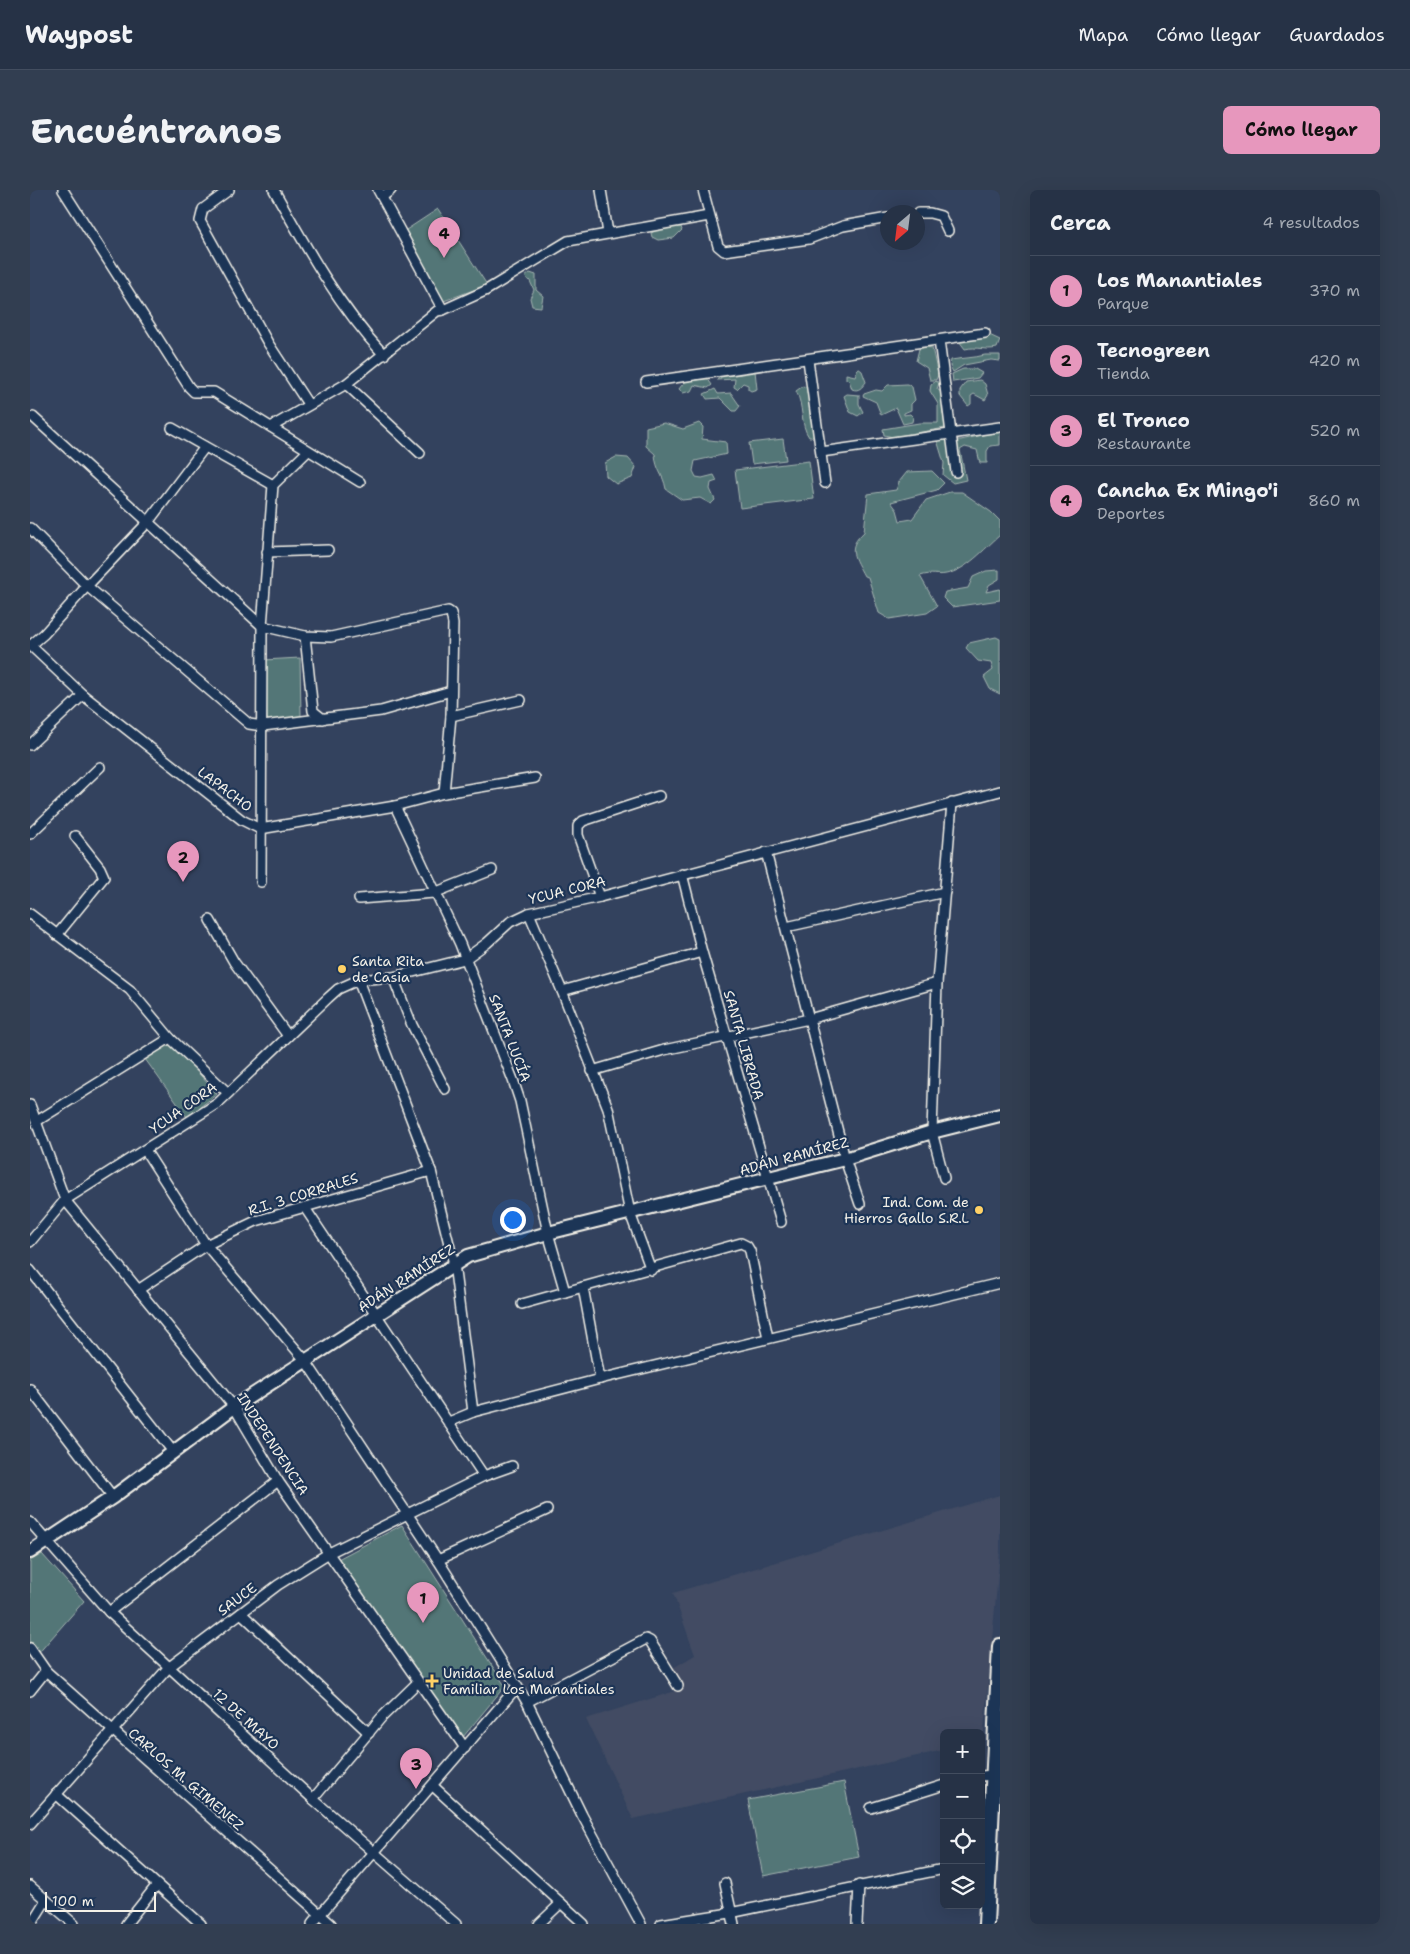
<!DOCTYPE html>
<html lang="es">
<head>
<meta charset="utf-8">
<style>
  :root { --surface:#263246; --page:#323e51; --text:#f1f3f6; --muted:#a4aab3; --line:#424d5f; --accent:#e797bd }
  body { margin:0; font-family:"Shantell Sans",sans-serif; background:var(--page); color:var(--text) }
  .controls { position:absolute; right:15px; bottom:15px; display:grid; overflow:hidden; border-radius:8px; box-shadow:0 5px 20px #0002 }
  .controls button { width:45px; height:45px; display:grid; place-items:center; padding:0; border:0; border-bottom:1px solid var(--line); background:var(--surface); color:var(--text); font:25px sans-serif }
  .compass { position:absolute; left:850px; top:15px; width:45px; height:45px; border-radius:50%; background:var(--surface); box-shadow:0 5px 20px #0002; rotate:208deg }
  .scale { position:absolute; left:15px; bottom:12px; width:111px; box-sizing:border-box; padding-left:5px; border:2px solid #f4f1e8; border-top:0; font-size:14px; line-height:18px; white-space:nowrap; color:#f4f1e8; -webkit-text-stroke:4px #1d3557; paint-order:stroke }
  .you { position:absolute; left:482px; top:1029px; width:18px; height:18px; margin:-12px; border:4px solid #fff; border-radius:50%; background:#1a73e8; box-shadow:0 0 0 8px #1a73e833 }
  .badge { display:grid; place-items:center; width:32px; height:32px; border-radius:50%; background:var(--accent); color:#111; font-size:16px; font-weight:700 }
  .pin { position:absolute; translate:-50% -41px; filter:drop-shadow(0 1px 2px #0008) }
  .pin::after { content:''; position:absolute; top:26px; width:18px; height:15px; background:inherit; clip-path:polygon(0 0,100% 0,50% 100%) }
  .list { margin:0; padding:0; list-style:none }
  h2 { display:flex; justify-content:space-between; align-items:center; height:65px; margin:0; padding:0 20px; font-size:21px }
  h2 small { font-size:16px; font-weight:400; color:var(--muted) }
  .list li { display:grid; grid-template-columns:32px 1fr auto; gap:15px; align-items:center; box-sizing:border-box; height:70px; padding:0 20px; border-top:1px solid var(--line) }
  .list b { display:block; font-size:19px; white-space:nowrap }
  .list p { margin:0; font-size:16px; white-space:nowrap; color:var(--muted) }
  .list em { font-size:16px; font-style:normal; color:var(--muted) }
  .icon { flex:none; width:28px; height:28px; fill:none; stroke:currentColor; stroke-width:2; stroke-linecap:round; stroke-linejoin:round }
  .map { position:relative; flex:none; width:970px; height:1734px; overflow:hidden; border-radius:8px }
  header { display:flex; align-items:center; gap:30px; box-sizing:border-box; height:70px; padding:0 25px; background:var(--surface); border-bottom:1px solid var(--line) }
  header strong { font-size:24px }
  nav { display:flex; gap:28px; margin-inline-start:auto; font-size:18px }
  .intro { display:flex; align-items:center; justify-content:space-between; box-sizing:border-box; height:120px; padding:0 30px }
  h1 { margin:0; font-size:35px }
  .button { padding:12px 22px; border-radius:8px; background:var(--accent); color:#111; font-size:18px; font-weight:700 }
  main { display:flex; gap:30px; padding:0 30px }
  aside { flex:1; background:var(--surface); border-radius:8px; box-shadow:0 5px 20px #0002 }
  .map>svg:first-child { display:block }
  .built { fill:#424c63 }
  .green { fill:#537677; stroke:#a4b4b0 }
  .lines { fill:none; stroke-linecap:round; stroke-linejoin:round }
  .street-casing { stroke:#f4f1e8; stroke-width:12 }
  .secondary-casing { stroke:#f4f1e8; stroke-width:16 }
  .primary-casing { stroke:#f4f1e8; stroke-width:18 }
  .street { stroke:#1d3557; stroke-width:9 }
  .secondary { stroke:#1d3557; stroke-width:12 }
  .primary { stroke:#1d3557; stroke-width:14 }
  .poi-dot { fill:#ffd166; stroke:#1d3557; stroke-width:2 }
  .labels { text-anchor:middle; stroke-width:4.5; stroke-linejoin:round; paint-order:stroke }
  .street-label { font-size:14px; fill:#f4f1e8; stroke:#1d3557 }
  .poi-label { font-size:14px; fill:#f4f1e8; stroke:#1d3557; text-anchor:start }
</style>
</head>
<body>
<header>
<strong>Waypost</strong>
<nav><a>Mapa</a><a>Cómo llegar</a><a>Guardados</a></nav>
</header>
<div class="intro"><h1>Encuéntranos</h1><a class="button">Cómo llegar</a></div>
<main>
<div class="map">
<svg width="970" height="1734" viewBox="0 0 970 1734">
  <rect width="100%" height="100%" fill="#33425e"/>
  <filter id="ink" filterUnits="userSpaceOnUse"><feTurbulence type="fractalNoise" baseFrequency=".02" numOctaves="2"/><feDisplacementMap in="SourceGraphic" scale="10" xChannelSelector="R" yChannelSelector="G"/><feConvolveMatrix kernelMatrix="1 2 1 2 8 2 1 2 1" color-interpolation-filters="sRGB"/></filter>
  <g filter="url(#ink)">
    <path class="built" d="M970,1305v56l-17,190 -2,-8h-37v17l-311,69 -47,-100 96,-30 -12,-19 25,-15 -22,-62z"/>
    <g class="green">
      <path d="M408,19l49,76 -46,17 -38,-70z"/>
      <path d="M636,36l15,1 1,3 -8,8 -16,2 -6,-3 -1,-4z"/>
      <path d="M500,83l6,2v15l7,6 -2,11 -9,-1 -2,-8 4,-8 -4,-9 -5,-4z"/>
      <path d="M955,143l15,7 -3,8c-12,3 -20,-2 -32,1l-6,-8z"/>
      <path d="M896,157l6,1 6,27 -2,5h-6l-3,-12 -11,-7 3,-12z"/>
      <path d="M955,165h15v6l-9,-1 -27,5 -11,7 -3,-6 1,-6c11,-2 23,-2 34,-5z"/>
      <path d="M828,178l4,3 4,11c-4,5 -7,10 -14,7l-3,-9 -3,-1v-5l9,2z"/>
      <path d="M933,179h12l7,4 -4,5 -25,4 -1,-8z"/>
      <path d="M695,180l15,4 6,-3h9l2,18 -6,2 -3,-2v-4l-5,-2 -6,6 -3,-2 1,-8 -18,1z"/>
      <path d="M664,187l13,1 5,7 -4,3 -14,-3 -3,6 -8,2 -4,-4c4,-6 9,-10 15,-12z"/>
      <path d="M950,190l5,4 3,11 -3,5 -11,-6 -3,2v8l-3,2 -8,-10v-6l6,-8z"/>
      <path d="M906,191l3,2 -2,6 4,3 4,36 -52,9 -9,-2 -1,-6 36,-6h19v-19l-8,-13 1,-6z"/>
      <path d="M877,194l5,3 3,13 -4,4v6l-7,3v2l6,-1 3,3 -1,5 -9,2 -7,-16 -15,7 -5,-13 -13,-6 1,-2 12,-4 6,1 6,-6z"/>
      <path d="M773,196l6,2 1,31 7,10 -4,8h-4c-9,-12 -5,-32 -13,-46z"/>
      <path d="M685,199l3,5 13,-1 9,13 -4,5h-3l-13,-13 -13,1 -3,-5z"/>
      <path d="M817,204l12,1v9l4,8 -5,4 -8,-4 -6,-16z"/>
      <path d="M634,233l19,6 16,-6 4,4 -1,12 24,3 1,12 -32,7 -2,10 3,6 6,1 12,-3 3,6 -6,2 -1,6 5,11 -4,4 -11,-6 -18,2 -16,-11c-3,-16 -10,-18 -11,-35l-9,-8v-19z"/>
      <path d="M970,241v14l-10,1 -3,5v12h-7l-3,-13 -12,-3 -5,3 6,30 -13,3 -10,-8 1,-12 -7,-23h24z"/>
      <path d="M753,249l3,21 -34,4 -3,-21z"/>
      <path d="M586,267l12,1 8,9 -4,11 -16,6 -10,-8 -1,-13z"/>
      <path d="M779,271l5,38 -74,9 -5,-38z"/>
      <path d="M902,281l12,12 -7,7 -46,12 6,8 3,11 12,-2 14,-19 24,-8h12l29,20 9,9v14c-16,14 -33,35 -54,39 -9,2 -13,-2 -26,2l17,30 -10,7 -38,6 -10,-6 -11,-36 -4,-1c-10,-19 -18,-28 0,-44l4,-38 28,-4 3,-8 8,-10z"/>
      <path d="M969,380v9l-10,6 -3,7 14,-3v11l-48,7 -9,-9 2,-6 23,-4 5,-11 13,-6z"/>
      <path d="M966,447l4,2v55l-10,-5 -6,-12 9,-7 -2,-7 -13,-2 -12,-13 3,-5z"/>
      <path d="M270,468l1,58 -34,5 -3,-61z"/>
      <path d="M141,852l46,52 -30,23 -42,-58z"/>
      <path d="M372,1335l103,161 -42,51 -125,-178z"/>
      <path d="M12,1364l42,47 -48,55 -6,-8v-87z"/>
      <path d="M814,1592l15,75 -96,19 -15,-76z"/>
    </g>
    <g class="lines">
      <g class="street-casing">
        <g id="street">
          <path d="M33,0l126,197 5,5h20l146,90"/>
          <path d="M199,0l-26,19 -3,12 68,122 40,61"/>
          <path d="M244,0c33,59 64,115 110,165"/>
          <path d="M571,0l7,43"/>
          <path d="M673,0l15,56 6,5 85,-12 34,-13 45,-8"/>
          <path d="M352,7l9,-7"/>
          <path d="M888,23h12l11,3 7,15"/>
          <path d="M413,120l42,-19 83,-50 141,-25"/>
          <path d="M909,150l17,132"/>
          <path d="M778,170l17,123"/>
          <path d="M616,192l339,-49"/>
          <path d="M316,194l74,69"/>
          <path d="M3,227l229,209 43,10 26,1 117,-26 3,2 2,11 -2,92 -7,77"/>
          <path d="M241,237l75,-43 91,-73 6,-1 -65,-120"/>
          <path d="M142,238l101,57"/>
          <path d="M791,262l179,-25"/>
          <path d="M0,338l57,58 162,138 14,2 118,-15 70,-20"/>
          <path d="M237,362l61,-2"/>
          <path d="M275,446l8,75 10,8"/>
          <path d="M0,455l53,50 159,125 18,9 135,-23 49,-13 91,-15"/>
          <path d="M0,456l14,-12 43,-48 62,-65 56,-74"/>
          <path d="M421,526l70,-16"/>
          <path d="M0,555l53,-50"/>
          <path d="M365,616l65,138 53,136 7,21 28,132 17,59"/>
          <path d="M0,644l70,-67"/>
          <path d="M736,662l79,307 15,45"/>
          <path d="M652,684l20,78 79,270"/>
          <path d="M231,692l1,-256 11,-141 35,-34"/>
          <path d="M570,707l-22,-62v-9l5,-5 76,-25"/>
          <path d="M329,709l75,-6 58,-23"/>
          <path d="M499,723l33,78 46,117 22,105 21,57"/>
          <path d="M0,724l100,76 40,48 58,55"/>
          <path d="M180,730l24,42 54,74"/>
          <path d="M756,737l159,-35"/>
          <path d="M27,745l47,-58 -4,-9 -25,-32"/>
          <path d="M363,787l19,48 33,64"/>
          <path d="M328,790l73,191 23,93 19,148"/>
          <path d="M532,801l140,-39"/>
          <path d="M562,881l72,-21 145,-31 128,-36"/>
          <path d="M0,915l35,95 169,207 44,74 187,267"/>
          <path d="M7,931l133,-83"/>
          <path d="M115,960l61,95 99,115 133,200 89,142 55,113 59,109"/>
          <path d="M914,988l-12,-46 5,-149 15,-180"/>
          <path d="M275,1018l179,268"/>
          <path d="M0,1052l35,-42 153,-97 110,-105 10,-9 20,-9 35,-3 72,-18 22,-16 23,-21 19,-9 71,-16 400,-106"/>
          <path d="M0,1080l144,183"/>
          <path d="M553,1097l17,92"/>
          <path d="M108,1100l68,-45 50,-24 175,-50"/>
          <path d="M492,1114l219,-61 6,3 3,5 18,87"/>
          <path d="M0,1199l83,108"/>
          <path d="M419,1232l24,-10 127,-33 400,-96"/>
          <path d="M0,1332l79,90 204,187 143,125"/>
          <path d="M408,1370l109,-50"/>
          <path d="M79,1422l169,-131"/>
          <path d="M211,1423l128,120"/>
          <path d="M0,1458l16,23 285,253"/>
          <path d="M0,1501l16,-20"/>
          <path d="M497,1512l119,-63 4,2 28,45"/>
          <path d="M951,1586l13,-1"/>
          <path d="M403,1596l151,138"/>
          <path d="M26,1604l145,130"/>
          <path d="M283,1609l68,-81 36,-35"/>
          <path d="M841,1618l73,-23"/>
          <path d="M0,1634l138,-156 110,-83 51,-32 155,-77 28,-10"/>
          <path d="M695,1693l9,41"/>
          <path d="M0,1696l44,38"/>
          <path d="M1,1734l15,-24"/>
          <path d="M96,1734l30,-38"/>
          <path d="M282,1734l205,-237"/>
          <path d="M509,1734l22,-21"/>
          <path d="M631,1734l69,-11 214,-44"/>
          <path d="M827,1734l2,-39"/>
        </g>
      </g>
      <g class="secondary-casing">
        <path id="secondary" d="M0,1362l83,-55 121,-90 234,-151 80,-23 297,-74 87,-27 68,-17"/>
      </g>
      <g class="primary-casing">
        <path id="primary" d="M956,1734l14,-278"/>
      </g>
      <use href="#street" class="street"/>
      <use href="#secondary" class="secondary"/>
      <use href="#primary" class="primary"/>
    </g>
  </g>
  <g class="poi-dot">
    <circle cx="312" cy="779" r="5"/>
    <circle cx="949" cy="1020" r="5"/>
    <path d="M399.5 1483.5h5v5h5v5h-5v5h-5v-5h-5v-5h5z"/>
  </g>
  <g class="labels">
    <g class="street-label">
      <text transform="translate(195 599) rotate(37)" y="5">LAPACHO</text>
      <text transform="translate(537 700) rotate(-14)" y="5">YCUA CORA</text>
      <text transform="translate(480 848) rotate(69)" y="5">SANTA LUCÍA</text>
      <text transform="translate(714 855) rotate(74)" y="5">SANTA LIBRADA</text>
      <text transform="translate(153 918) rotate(-35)" y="5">YCUA CORA</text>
      <text transform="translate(764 966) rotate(-15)" y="5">ADÁN RAMÍREZ</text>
      <text transform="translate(273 1004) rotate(-17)" y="5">R.I. 3 CORRALES</text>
      <text transform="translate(376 1088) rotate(-33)" y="5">ADÁN RAMÍREZ</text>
      <text transform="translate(243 1254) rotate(57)" y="5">INDEPENDENCIA</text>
      <text transform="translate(207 1409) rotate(-37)" y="5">SAUCE</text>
      <text transform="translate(216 1529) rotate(42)" y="5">12 DE MAYO</text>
      <text transform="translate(156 1589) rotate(41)" y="5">CARLOS M. GIMENEZ</text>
    </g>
    <g class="poi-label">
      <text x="322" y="776">Santa Rita<tspan x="322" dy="16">de Casia</tspan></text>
      <text x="939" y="1017" text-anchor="end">Ind. Com. de<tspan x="939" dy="16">Hierros Gallo S.R.L</tspan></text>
      <text x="413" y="1488">Unidad de Salud<tspan x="413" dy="16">Familiar Los Manantiales</tspan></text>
    </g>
  </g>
</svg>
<div class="controls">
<button>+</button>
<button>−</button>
<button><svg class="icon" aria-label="locate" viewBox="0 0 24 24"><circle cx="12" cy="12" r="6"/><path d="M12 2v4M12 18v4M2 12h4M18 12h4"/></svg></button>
<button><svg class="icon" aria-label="layers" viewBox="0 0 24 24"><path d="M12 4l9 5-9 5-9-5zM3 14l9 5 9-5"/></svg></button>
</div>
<svg class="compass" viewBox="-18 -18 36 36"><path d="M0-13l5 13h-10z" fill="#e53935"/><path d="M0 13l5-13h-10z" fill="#a4aab3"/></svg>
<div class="scale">100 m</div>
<div class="you"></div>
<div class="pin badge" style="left:393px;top:1433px">1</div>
<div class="pin badge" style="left:153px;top:692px">2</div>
<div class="pin badge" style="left:386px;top:1599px">3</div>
<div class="pin badge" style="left:414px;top:68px">4</div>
</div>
<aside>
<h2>Cerca<small>4 resultados</small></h2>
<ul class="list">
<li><span class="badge">1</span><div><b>Los Manantiales</b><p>Parque</p></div><em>370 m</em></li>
<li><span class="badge">2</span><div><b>Tecnogreen</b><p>Tienda</p></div><em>420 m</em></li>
<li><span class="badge">3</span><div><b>El Tronco</b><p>Restaurante</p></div><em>520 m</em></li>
<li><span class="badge">4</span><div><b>Cancha Ex Mingo'i</b><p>Deportes</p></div><em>860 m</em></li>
</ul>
</aside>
</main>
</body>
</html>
